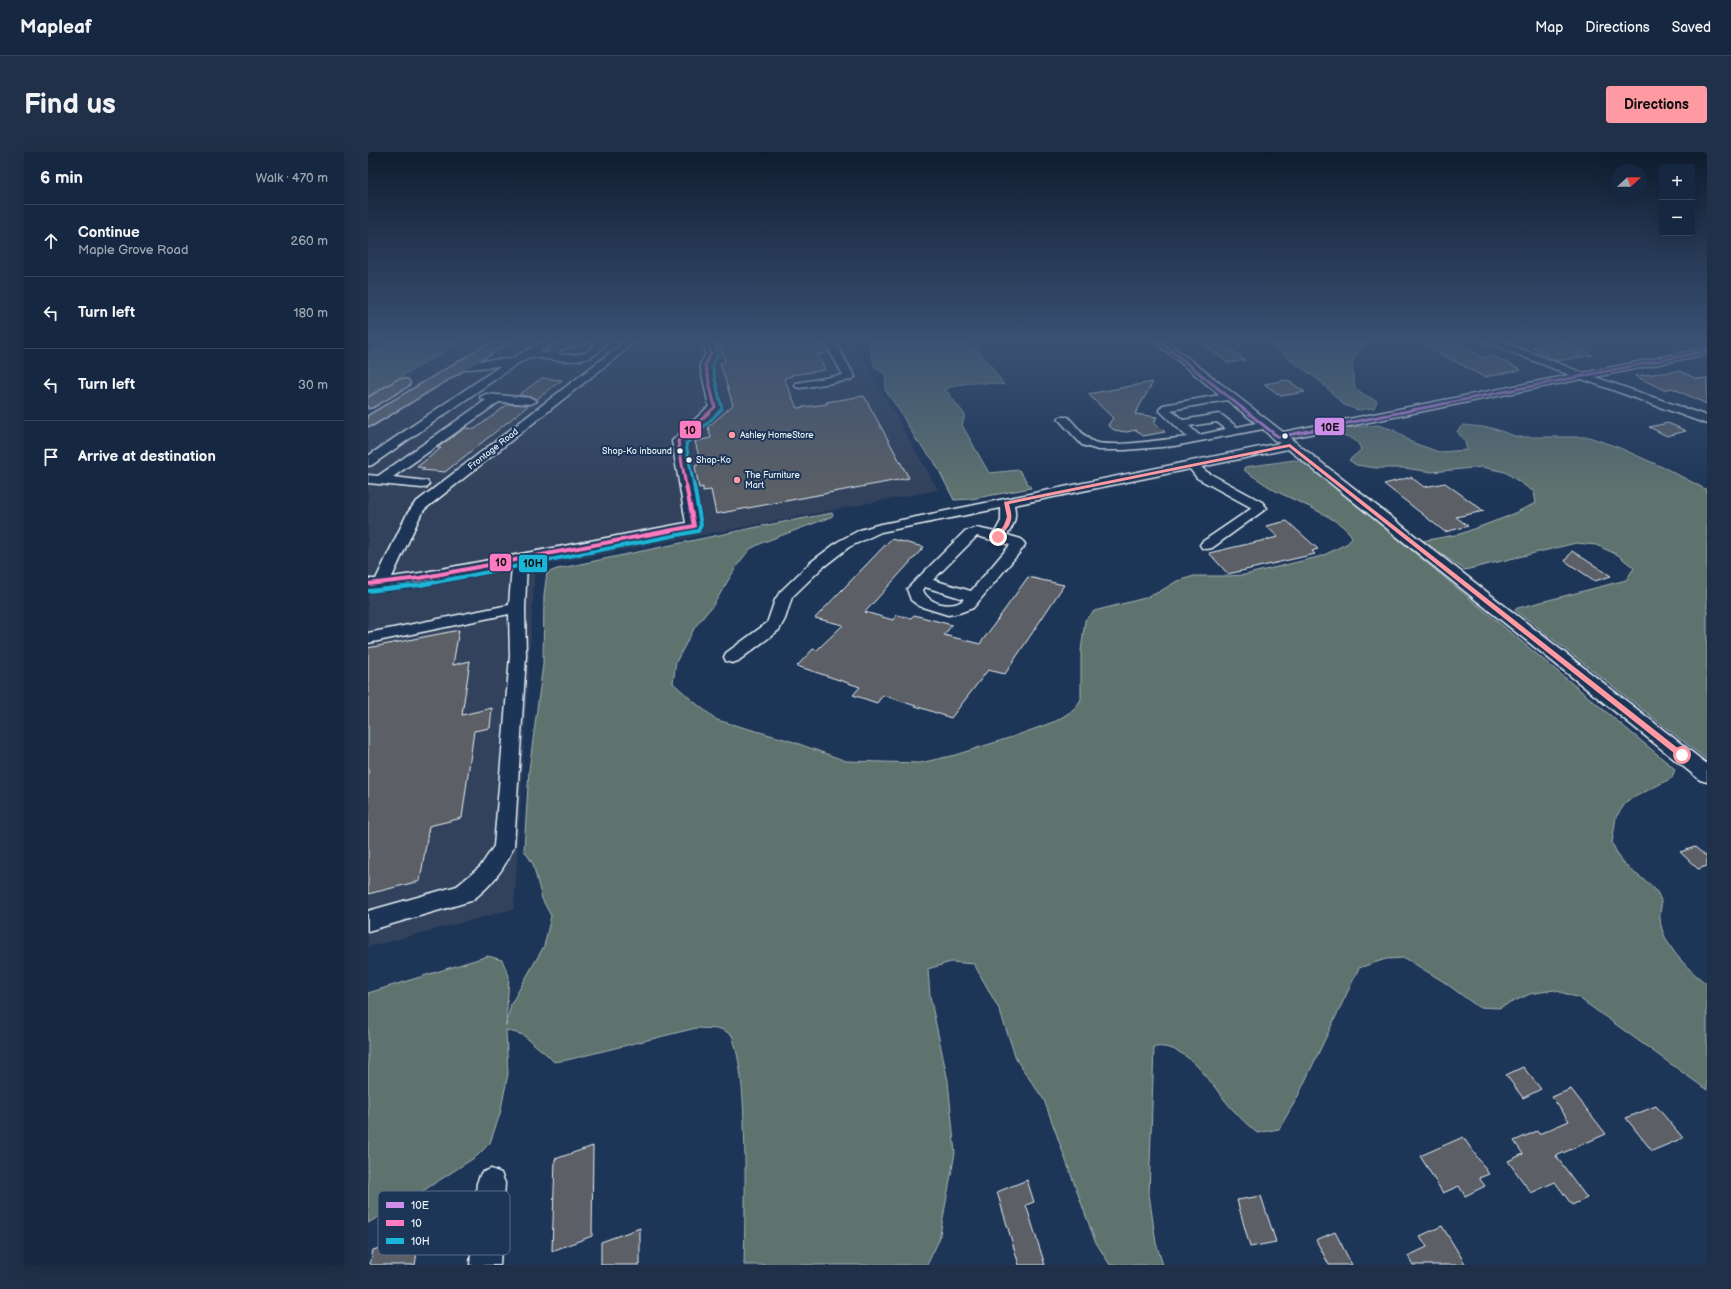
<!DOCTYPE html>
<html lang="en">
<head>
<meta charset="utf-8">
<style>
  :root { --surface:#162841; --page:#1f3048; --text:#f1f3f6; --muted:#9ea6b1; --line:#35445a; --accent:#ff9aa2 }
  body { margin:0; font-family:"Balsamiq Sans",sans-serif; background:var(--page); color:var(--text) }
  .controls { position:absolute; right:12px; top:12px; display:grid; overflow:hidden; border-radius:4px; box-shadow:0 4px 16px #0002 }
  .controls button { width:36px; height:36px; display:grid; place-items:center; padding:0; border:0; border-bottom:1px solid var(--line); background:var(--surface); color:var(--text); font:20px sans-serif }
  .compass { position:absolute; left:1243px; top:12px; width:36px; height:36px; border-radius:50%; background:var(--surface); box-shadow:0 4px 16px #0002; rotate:69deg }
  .stop { position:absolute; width:12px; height:12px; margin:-9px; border:3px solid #ff9aa2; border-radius:50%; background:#fff }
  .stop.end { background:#ff9aa2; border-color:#fff; box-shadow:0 1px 4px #0008 }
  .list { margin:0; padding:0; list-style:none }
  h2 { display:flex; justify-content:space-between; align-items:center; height:52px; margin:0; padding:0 16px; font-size:17px }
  h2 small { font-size:13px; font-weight:400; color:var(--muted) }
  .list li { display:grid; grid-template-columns:26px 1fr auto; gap:12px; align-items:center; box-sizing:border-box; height:72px; padding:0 16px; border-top:1px solid var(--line) }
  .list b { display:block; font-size:15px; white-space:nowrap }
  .list p { margin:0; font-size:13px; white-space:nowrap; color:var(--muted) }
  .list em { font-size:13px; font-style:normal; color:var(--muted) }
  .icon { flex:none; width:22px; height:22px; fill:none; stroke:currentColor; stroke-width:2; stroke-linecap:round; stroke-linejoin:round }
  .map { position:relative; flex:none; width:1339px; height:1113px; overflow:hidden; border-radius:4px }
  header { display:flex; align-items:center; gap:24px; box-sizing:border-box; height:56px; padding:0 20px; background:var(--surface); border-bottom:1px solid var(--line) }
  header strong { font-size:19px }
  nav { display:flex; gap:22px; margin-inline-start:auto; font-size:14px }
  .intro { display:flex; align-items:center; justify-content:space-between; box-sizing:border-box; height:96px; padding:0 24px }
  h1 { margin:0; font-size:28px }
  .button { padding:10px 18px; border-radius:4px; background:var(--accent); color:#111; font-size:14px; font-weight:700 }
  main { display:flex; gap:24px; padding:0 24px }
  aside { flex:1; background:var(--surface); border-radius:4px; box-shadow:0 4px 16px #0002 }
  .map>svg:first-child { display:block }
  .built { fill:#30425c }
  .green { fill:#5f736e; stroke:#a4b2b3 }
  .building { fill:#5b6066; stroke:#e8f1f8 }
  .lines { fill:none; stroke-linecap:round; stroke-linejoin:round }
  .minor-casing { stroke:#e8f1f8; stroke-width:3 }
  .highway-casing { stroke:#e8f1f8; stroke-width:3 }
  .minor { fill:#1d3557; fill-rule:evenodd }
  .highway { fill:#6a7074; fill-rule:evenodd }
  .bus-1-casing { stroke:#1d3557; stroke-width:5 }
  .bus-2-far1-casing { stroke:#1d3557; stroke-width:5 }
  .bus-2-casing { stroke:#1d3557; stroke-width:6 }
  .bus-3-far1-casing { stroke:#1d3557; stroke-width:5 }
  .bus-3-casing { stroke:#1d3557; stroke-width:6 }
  .bus-1 { stroke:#ce8fe9; stroke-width:3 }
  .bus-2-far1 { stroke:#fe7ac1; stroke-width:3 }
  .bus-2 { stroke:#fe7ac1; stroke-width:4 }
  .bus-3-far1 { stroke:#1ab6d8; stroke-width:3 }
  .bus-3 { stroke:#1ab6d8; stroke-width:4 }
  .route { fill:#ff9aa2 }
  .poi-dot { fill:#ff9aa2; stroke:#1d3557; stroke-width:1.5 }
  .bus-dot { fill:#e8f1f8; stroke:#1d3557; stroke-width:1.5 }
  .labels { text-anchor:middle; stroke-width:4; stroke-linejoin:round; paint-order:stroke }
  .far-poi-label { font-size:9px; fill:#e8f1f8; stroke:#1d3557; text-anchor:start }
  .far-street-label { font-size:9px; fill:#e8f1f8; stroke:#1d3557 }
  .far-bus-label { font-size:9px; fill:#e8f1f8; stroke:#1d3557; text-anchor:end }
  .key { fill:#1d3557; stroke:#5a6d87; stroke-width:1 }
  .key-label { font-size:11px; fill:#e8f1f8 }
  .line-badge { stroke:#1d3557; stroke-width:1.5 }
  .pale-badge-label { font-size:11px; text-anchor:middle; font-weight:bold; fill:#111 }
</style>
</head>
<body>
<header>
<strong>Mapleaf</strong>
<nav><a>Map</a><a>Directions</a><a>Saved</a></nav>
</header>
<div class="intro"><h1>Find us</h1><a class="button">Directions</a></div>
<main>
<aside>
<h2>6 min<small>Walk · 470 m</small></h2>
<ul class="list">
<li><svg class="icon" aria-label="ahead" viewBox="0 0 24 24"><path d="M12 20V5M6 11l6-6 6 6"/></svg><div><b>Continue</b><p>Maple Grove Road</p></div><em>260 m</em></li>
<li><svg class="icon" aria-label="left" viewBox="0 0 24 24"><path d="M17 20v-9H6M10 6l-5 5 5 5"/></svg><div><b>Turn left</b></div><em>180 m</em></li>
<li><svg class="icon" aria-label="left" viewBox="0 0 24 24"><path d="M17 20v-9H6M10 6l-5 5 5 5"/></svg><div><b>Turn left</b></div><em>30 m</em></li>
<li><svg class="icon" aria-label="arrive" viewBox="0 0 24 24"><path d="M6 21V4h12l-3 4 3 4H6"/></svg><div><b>Arrive at destination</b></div></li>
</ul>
</aside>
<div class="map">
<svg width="1339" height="1113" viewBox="0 0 1339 1113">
  <rect width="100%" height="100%" fill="#1d3557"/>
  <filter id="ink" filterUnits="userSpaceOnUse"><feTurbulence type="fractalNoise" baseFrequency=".025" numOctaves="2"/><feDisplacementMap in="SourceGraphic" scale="8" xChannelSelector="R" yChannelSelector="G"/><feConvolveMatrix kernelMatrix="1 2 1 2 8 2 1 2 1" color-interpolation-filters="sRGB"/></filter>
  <g filter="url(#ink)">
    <path class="built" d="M0,187h484l86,151 -403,77 -21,342 -146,38z"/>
    <g class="green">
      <path d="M27,187h70l-97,57v-42z"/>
      <path d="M499,187h98c17,13 27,28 39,46 -20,-3 -40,-4 -59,4l20,26 -3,10 27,48 30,-3 12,18 -60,11 -17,1 -20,-39 -17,-20 -20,-34 -12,-17 1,-15 -11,-8z"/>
      <path d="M894,187h106l1,3 -16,16 -1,9 3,21 10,7 12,6 -3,7 -16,2 -14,-5 -23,-23z"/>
      <path d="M1010,273l16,5 17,12 28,10 28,-2 -2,-8 -8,-11 6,-6 29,3 26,9h71l31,11 49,22 38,20v270l-193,-151 112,-29 8,-12 -16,-13 -22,-10 -20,-2 -111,27 -43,-29 38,-7 46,-17 30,-14 -2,-11 -29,-20 -23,-5 -50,5 -28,-4h-28l-20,-3 -7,-5 12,-10c-4,-15 -22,-16 -37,-17l-3,-3z"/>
      <path d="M926,308l8,1 83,67 290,241 -3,9 -45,23 -11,16 -4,26c5,10 10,20 19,27 9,8 19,12 26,22 8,13 2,16 3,27 2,25 28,51 47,65v106l-128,-92 -25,-8 -24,4 -31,14 -21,-1 -34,-25 -39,-24 -19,1 -27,9 -62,130 -18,31 -22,4c-8,-7 -16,-14 -23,-22 -21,-22 -44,-69 -80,-64l-5,147 7,49 7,22h-53l-15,-24 -51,-141 -27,-39 -18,-52 -25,-45 -23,-2 -23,7 2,27 18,85 7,72 -16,87 -12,25h-183c1,-48 2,-96 0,-143 -1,-30 -3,-60 -12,-87l-11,-6 -25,-1 -129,32 -13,2 -8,-8 -23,-19 -17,-5 2,44 -8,40 -10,29 -13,13 -62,40 -47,27v-230l120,-37 14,4 7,16 -3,50 5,-22 33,-58 7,-30 -9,-17 -9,-35 -9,-14 5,-80 14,-106 1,-69 3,-22 10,-4 28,-6 177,-37 70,-13 1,2 -2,2 -67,25 -14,7 -12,15 -24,40 -19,23 -19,35 -3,21 20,18 24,19 71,20 58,21 74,2 35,-8 57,-18 44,-16 19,-12 6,-10v-48l4,-31 9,-9 51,-13 14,-6 18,-11 17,-5h33l17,-1 78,-19 26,-13 4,-6c-10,-19 -58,-36 -78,-47 -10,-6 -19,-13 -29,-19l-1,-3 1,-1z"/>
    </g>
    <g class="building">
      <path d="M350,187h103l8,14 -11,2 7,15 -34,5 1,1 -8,2 13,30 30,-4 -1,-2 38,-6 45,82 -193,36 -5,-24 -8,1v-4l-4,1 -4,-22 3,-1 -1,-3 3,-1 -5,-20 16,-3 -3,-11 25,-22 -13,-42 5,-1z"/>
      <path d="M828,187h20l29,21 -17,3z"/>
      <path d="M1046,187h36l34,19 8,-2 29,14 -37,7z"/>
      <path d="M1195,189l30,14 -36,6 -25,-13z"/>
      <path d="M1312,219l17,8 10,-1v26l-35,-16 -8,2 -29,-14z"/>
      <path d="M174,226l20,2 -25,19 -6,-2 -12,-2z"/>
      <path d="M919,228l18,12 -24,4 -17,-12z"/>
      <path d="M785,230l-18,32 22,3 -3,6 11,9 -22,4 -7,-6 -10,2 -12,-2 -6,-5 5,-7 -25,-24z"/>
      <path d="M140,252l21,1 -84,67 -24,-2 4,-2 -8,-1 24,-19h-4l28,-20 10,1z"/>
      <path d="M1300,271l18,8 -19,5 -18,-9z"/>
      <path d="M1043,325l13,10 21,-4 39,28 -28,6 12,9 -23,6 -61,-48z"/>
      <path d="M919,369l31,28 -6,2 3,3 -87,20 -19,-21 69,-16 -12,-11z"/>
      <path d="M523,387l33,8 -59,65 28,8 4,-5 14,3 3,-3 38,10 -8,10 36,9 48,-67 36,8 -59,89 -17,-4 -37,48 -68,-23 -6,8 -24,-8 7,-8 -63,-21 16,-17 4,1 26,-25 -28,-7z"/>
      <path d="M1204,399l39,25 -16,5 -30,-20z"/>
      <path d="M91,478l-6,35 17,-4 -8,54 30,-7 -2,20 -16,3 -12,87 -33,8 -9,55 -52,13v-246z"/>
      <path d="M1327,695l12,10v9l-9,3 -18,-17z"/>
      <path d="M1155,915l18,22 -18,9 -17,-23z"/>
      <path d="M1203,937l35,45 -50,22 31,42 -15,7 -17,-23 -24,11 -23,-32 15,-7 -9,-13 23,-10 2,3 30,-13 -17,-24z"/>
      <path d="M1288,954l27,32 -31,13 -26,-33z"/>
      <path d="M1095,985l26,37 -10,4 6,8 -20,10 -6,-10 -16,7 -23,-37z"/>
      <path d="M225,994l-1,90 -40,15 3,-92z"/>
      <path d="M659,1028l7,22 -8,3 19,60h-26l-22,-73z"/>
      <path d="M893,1044l15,46 -26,5 -13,-47z"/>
      <path d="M54,1068l-7,45h-45l3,-15 22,-7 2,-15z"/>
      <path d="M1074,1074l24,39h-53l-5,-9 19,-9 -7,-11z"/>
      <path d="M272,1076v37h-39v-23z"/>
      <path d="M967,1080l17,33h-23l-13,-25z"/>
    </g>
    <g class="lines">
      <g class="minor-casing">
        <g id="minor">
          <path d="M179,187h17l-1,2 -7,2 -17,9 10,1 3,-7 25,-7h28l1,2c-10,24 -38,21 -60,18 -5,-1 -11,-2 -16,-2 -4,1 -9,5 -13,7l-145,101 -4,1v-10l132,-90 -42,4 -4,-1 -1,-2 1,-2 26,-4 31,-2zM217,191h10c-6,14 -23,12 -36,11l1,-4z"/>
          <path d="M260,187h11l-214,170 -4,5 -29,63 28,-4 266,-50 -14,-82 37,-35 -9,-41 6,-12 -3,-14h10l3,14 -6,12 11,42 -37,35 17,84 -2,3 -5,1 -167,32 -2,46 1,48 -12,190c-9,22 -23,41 -43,55l-103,30v-20l89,-25 23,-19 14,-21 16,-190 -1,-42 -141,29v-10l141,-28 3,-40c-48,9 -96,18 -144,24v-10h8l31,-65 8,-11z"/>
          <path d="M455,187h10l22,38 -5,3 -50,8 -4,-1 -1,-2 1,-2 47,-8z"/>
          <path d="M784,187h11l120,93 287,-57 -87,-34 -1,-2h14l87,34 124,-25v6l-112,23 112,39v8l-125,-45 -292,59 417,326v18l-7,-2 -412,-331 -87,18 6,5 55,30 5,6 -55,40 -5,1 -5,-1 -2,-3 2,-3 50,-34 -55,-30 -7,-9 -176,36c3,12 0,20 -7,30l14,4 4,5 -1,3 -51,61 -14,5 -11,2 -29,-9 -8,-6 -4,-11 58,-58 12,-3 18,4 6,-11v-13l-120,24 -32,15 -27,21 -30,29 -7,22 -6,11 -41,31 -6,2 -6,-2 -2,-4 2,-4 41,-30 8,-23 5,-8 31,-30 28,-21 21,-11 17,-5 403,-82 -6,-3 -11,-11 -89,17 -49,4h-27l-16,-5 -22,-24 -2,-2 2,-2h8c8,8 16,21 26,25 17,6 73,-3 93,-5l-26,-25 -2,-2 4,-5 57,-10zM859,248l29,23 -19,4 -14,-11 -4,-2 -36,6 -12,-10zM849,270l9,7 -27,6 -10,-9zM609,384l33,9 -39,46 -38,-11zM557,435l39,12c-10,11 -37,5 -41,-9z"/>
          <path d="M118,242l45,4 6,3 -6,3 -32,-2 -106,75 34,4 2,3 -2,3 -5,1 -54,-5v-8l10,1 108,-76 -4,-1 -2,-2z"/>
          <path d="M123,1017l10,4 4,10 -5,82h-30l7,-82 4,-10z"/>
        </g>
      </g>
      <g class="highway-casing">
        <g id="highway">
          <path d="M129,187h15l-2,3 -137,83 -5,1v-10z"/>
          <path d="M35,227l5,1 2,3 -2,3 -35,21 -5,1v-10l30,-18z"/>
        </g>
      </g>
      <use href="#minor" class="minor"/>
      <use href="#highway" class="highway"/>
      <g class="bus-1-casing">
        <path id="bus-1" d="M789,187l121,98 429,-86"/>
      </g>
      <g class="bus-2-far1-casing">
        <path id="bus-2-far1" d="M318,334l-8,-45 37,-34 -10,-42 6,-12 -3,-14"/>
      </g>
      <g class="bus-2-casing">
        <path id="bus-2" d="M0,432l52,-6 274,-52 -8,-41"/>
      </g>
      <g class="bus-3-far1-casing">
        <path id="bus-3-far1" d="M326,334l-8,-42 36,-35 -10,-43 6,-12 -3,-15"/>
      </g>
      <g class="bus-3-casing">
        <path id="bus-3" d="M1,439l52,-6 277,-54 3,-6 -7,-40"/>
      </g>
      <use href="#bus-1" class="bus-1"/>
      <use href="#bus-2-far1" class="bus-2-far1"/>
      <use href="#bus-2" class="bus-2"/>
      <use href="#bus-3-far1" class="bus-3-far1"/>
      <use href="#bus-3" class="bus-3"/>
    </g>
  </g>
  <linearGradient id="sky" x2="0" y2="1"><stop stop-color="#101d30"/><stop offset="0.55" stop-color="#3a5174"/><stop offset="1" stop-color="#3a5174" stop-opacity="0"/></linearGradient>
  <rect width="1339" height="343" fill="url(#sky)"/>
  <path class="route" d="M922,292l394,309v4h-5l-390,-310 -280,57c5,18 2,19 -9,34l-4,-1 8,-12 3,-8 -3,-15z"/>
  <g class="poi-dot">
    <circle cx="364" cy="283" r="4"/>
    <circle cx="369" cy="328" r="4"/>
  </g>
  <g class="bus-dot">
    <circle cx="917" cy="284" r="3.5"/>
    <circle cx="312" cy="299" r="3.5"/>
    <circle cx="321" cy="308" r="3.5"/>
  </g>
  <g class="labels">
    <g class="far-poi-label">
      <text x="372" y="286">Ashley HomeStore</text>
      <text x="377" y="326">The Furniture<tspan x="377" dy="10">Mart</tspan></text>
    </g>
    <g class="far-street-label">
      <text transform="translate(125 297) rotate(-38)" y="3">Frontage Road</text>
    </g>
    <g class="far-bus-label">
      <text x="304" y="302">Shop-Ko inbound</text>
      <text x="328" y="311" text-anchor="start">Shop-Ko</text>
    </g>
  </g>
  <rect x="10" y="1039" width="132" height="64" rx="6" class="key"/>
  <rect x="18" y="1050" width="18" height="6" fill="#ce8fe9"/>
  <rect x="18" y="1068" width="18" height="6" fill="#fe7ac1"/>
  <rect x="18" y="1086" width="18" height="6" fill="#1ab6d8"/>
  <g class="key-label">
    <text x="43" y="1057">10E</text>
    <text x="43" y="1075">10</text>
    <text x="43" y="1093">10H</text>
  </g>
  <g class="line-badge">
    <rect x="946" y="265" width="31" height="19" rx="4" fill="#ce8fe9"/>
    <rect x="311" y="268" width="23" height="19" rx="4" fill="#fe7ac1"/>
    <rect x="121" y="401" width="23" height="19" rx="4" fill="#fe7ac1"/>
    <rect x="150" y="402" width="30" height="19" rx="4" fill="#1ab6d8"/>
  </g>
  <g class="pale-badge-label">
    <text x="962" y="279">10E</text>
    <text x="322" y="282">10</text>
    <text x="133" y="414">10</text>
    <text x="165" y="415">10H</text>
  </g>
</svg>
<div class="controls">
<button>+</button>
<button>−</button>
</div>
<svg class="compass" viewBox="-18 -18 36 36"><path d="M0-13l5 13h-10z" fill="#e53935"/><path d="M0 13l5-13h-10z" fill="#9ea6b1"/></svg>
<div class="stop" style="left:1314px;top:603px"></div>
<div class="stop end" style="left:630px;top:385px"></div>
</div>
</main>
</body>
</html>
